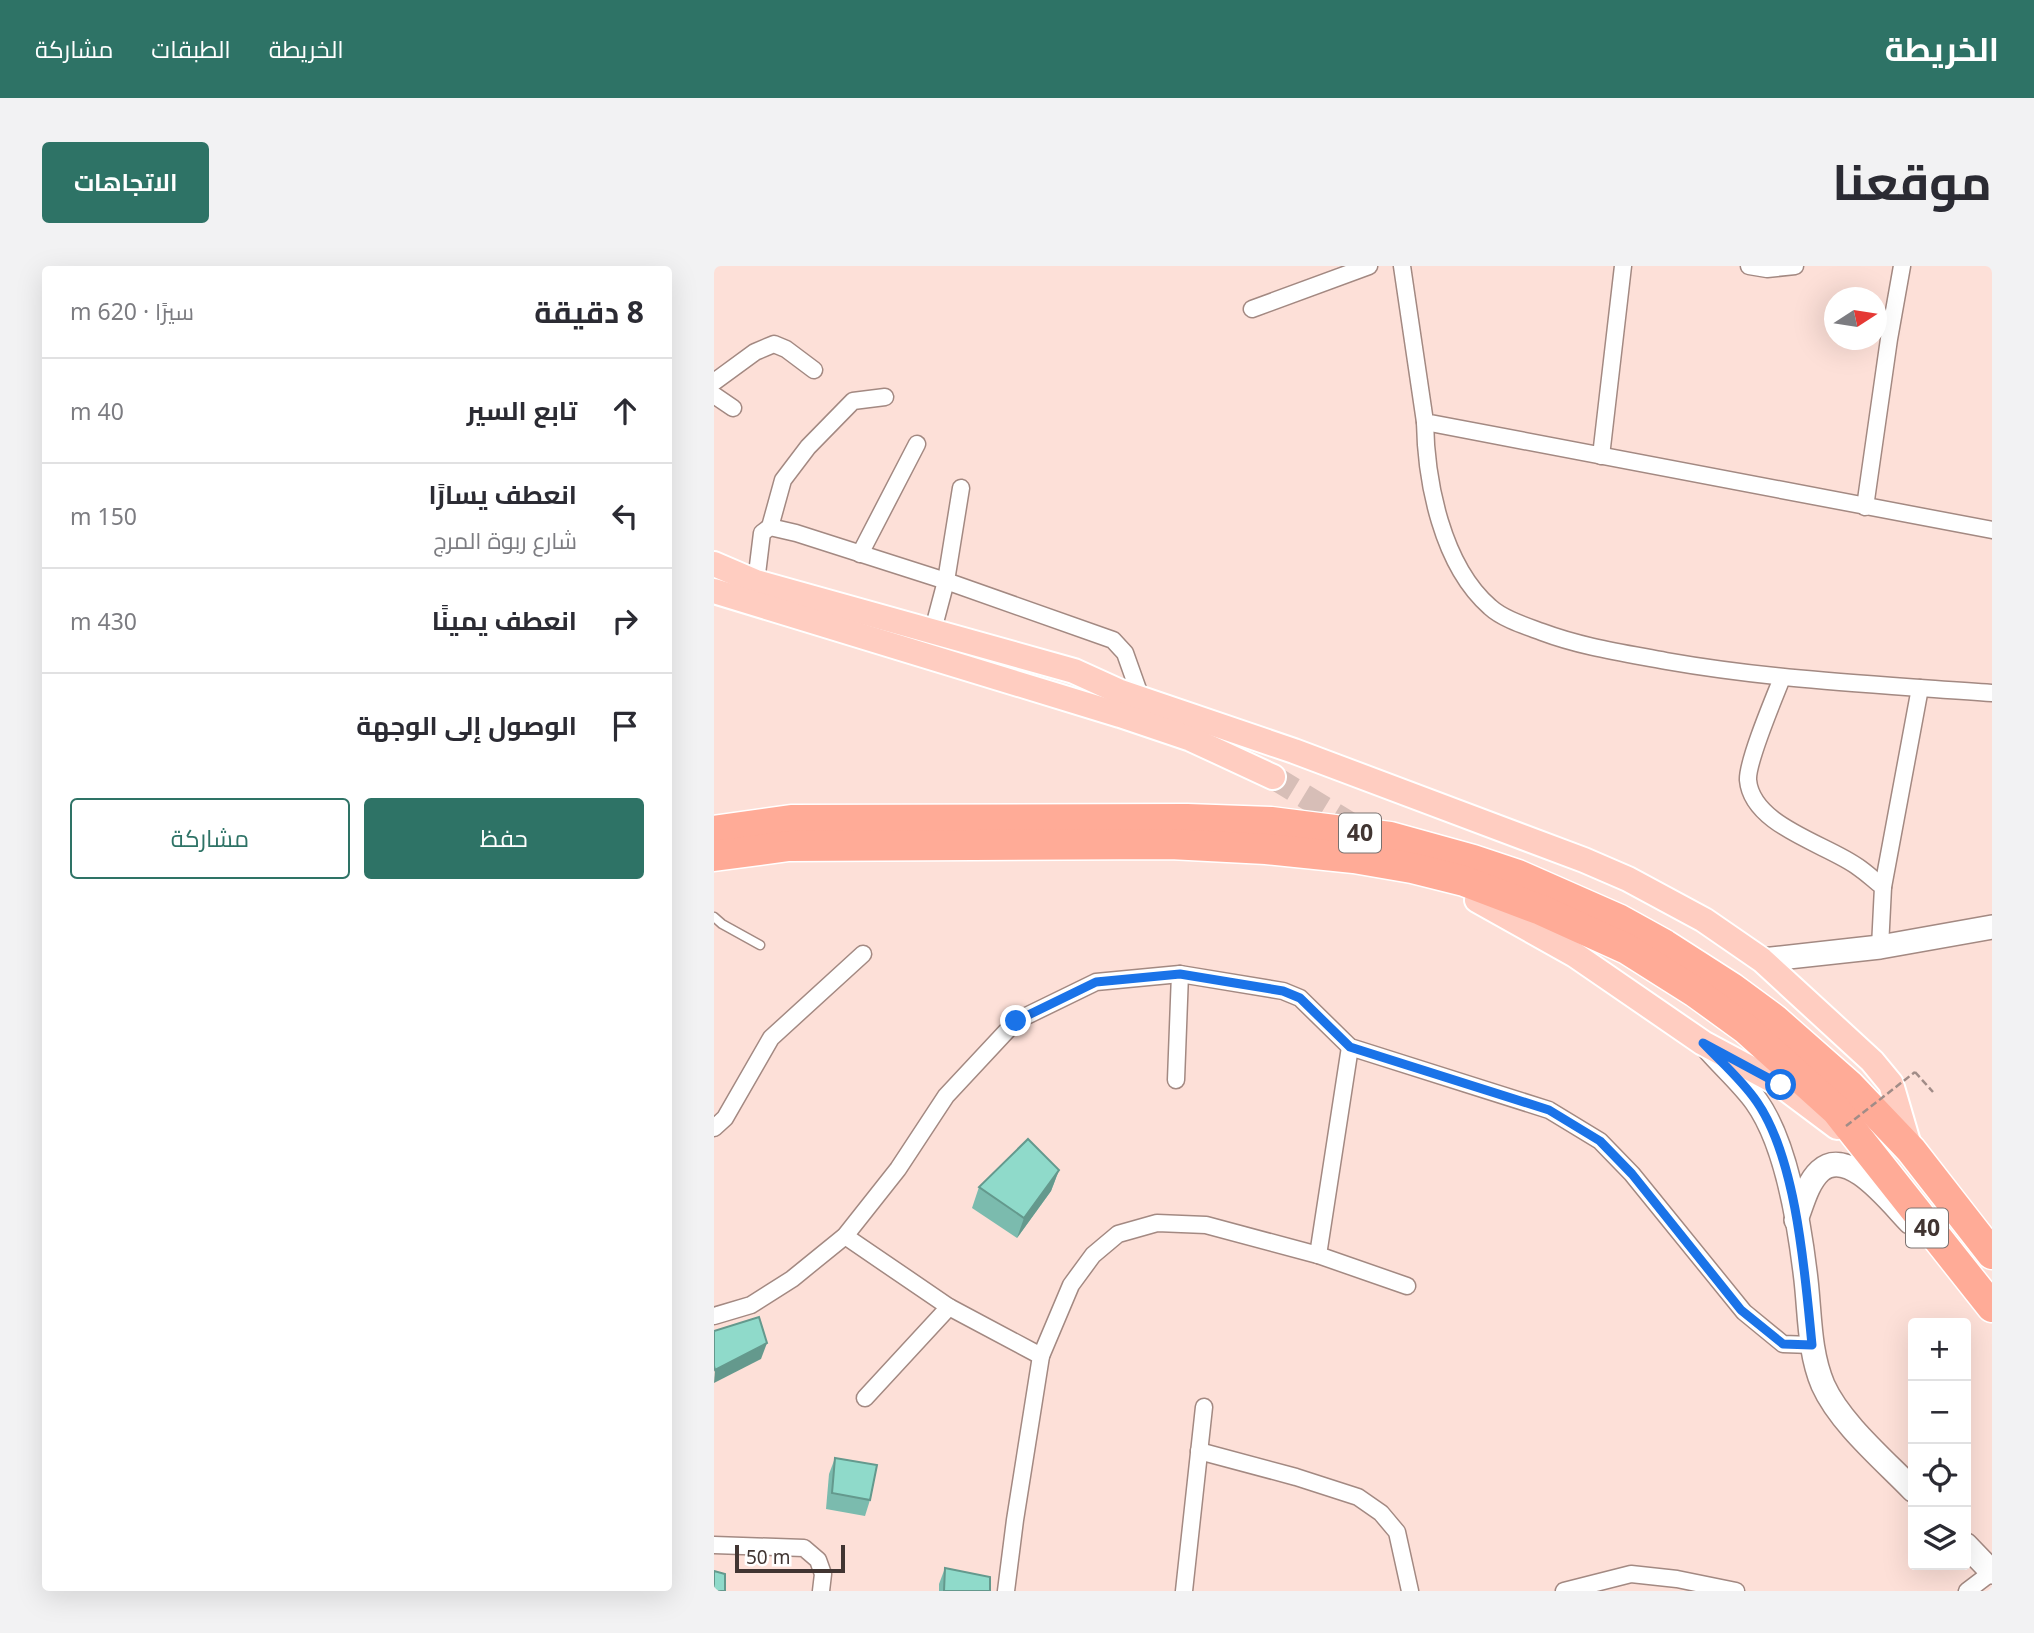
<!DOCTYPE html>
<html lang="ar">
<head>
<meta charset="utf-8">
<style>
  :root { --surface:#fff; --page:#f2f2f3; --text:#2b2b33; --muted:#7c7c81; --line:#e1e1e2; --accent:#2e7366 }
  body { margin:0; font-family:"Noto Sans",Cairo,sans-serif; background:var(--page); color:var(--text); direction:rtl }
  .controls { position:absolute; right:21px; bottom:21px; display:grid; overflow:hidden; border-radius:7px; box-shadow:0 7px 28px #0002 }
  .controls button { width:63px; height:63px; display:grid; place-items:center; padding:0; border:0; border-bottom:2px solid var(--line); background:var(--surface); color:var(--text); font:35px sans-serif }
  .compass { position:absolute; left:1110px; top:21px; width:63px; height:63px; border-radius:50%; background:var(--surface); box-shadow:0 7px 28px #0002; rotate:78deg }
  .scale { position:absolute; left:21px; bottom:18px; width:110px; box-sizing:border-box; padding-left:7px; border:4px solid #413532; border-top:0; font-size:19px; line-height:24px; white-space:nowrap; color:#413532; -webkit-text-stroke:5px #fff; paint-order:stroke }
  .stop { position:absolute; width:21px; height:21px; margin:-16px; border:5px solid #1a73e8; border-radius:50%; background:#fff }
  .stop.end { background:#1a73e8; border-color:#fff; box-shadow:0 2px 7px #0008 }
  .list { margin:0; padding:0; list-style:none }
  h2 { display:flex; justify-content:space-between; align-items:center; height:91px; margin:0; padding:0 28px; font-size:30px }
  h2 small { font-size:23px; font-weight:400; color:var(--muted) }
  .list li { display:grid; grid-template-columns:46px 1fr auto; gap:21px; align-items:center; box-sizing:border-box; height:105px; padding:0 28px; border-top:2px solid var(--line) }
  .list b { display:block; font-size:26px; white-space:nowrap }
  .list p { margin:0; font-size:23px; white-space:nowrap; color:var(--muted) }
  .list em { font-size:23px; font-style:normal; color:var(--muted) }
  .actions { display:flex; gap:14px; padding:21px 28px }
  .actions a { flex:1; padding:16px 0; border:2px solid var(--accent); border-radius:7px; text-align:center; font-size:24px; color:var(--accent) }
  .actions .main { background:var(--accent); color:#fff }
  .icon { flex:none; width:38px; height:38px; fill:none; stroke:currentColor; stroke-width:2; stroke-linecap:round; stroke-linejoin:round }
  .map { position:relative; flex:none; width:1278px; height:1325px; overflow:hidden; direction:ltr; border-radius:7px }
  header { display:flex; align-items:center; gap:42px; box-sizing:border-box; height:98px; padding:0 35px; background:var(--accent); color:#fff }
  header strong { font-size:33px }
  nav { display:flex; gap:38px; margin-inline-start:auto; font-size:24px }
  .intro { display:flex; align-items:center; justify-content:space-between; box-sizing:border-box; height:168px; padding:0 42px }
  h1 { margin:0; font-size:49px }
  .button { padding:18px 32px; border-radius:7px; background:var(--accent); color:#fff; font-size:24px; font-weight:700 }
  main { display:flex; gap:42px; padding:0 42px }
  aside { flex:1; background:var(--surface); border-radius:7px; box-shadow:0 7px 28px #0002 }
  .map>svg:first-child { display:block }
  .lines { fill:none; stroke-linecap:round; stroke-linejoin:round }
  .primary-tunnel { stroke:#d7beb7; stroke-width:24; stroke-dasharray:24 12; stroke-linecap:butt }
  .lane-casing { stroke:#a38982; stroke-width:11 }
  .street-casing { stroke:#a38982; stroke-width:19 }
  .secondary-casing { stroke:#a38982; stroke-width:26 }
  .primary-casing { stroke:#fff; stroke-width:28 }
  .highway-casing { stroke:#fff; stroke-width:33 }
  .path { stroke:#a18c87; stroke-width:2.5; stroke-dasharray:7 3.5; stroke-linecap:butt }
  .lane { stroke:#fff; stroke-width:8 }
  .street { stroke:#fff; stroke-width:16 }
  .secondary { stroke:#fff; stroke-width:23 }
  .primary { stroke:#ffcdc1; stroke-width:24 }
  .highway { stroke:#ffab97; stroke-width:30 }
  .path-bridge { stroke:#a18c87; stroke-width:2.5; stroke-dasharray:7 3.5; stroke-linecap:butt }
  .wall { fill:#7bbbae }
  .shaded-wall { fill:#64998d }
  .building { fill:#8fdaca; stroke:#64998d; stroke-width:2 }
  .route { stroke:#1a73e8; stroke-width:9 }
  .labels { text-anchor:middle; stroke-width:7; stroke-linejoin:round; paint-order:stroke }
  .shield { fill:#fff; stroke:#7a7270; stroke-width:2 }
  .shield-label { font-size:23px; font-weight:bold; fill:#413532 }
</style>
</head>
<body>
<header>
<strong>الخريطة</strong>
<nav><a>الخريطة</a><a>الطبقات</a><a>مشاركة</a></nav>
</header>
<div class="intro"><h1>موقعنا</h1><a class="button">الاتجاهات</a></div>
<main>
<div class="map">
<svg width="1278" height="1325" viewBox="0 0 1278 1325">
  <rect width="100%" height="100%" fill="#fde0d8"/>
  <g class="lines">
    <path class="primary-tunnel" d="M559,511l92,56"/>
    <g class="lane-casing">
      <path id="lane" d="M0,651l8,7 38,21"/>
    </g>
    <g class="street-casing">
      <g id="street">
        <path d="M688,0l23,156 567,108"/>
        <path d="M1035,0l18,3 28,-3"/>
        <path d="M538,43l117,-43"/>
        <path d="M0,116l41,-30 19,-8 12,5 28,21"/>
        <path d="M0,129l19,13"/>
        <path d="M711,156c1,60 17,143 65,185 13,12 36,19 52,25 40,15 82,21 124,29 108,19 217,24 326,32"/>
        <path d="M887,190l22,-190"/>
        <path d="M1151,241l24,-168 13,-73"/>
        <path d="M56,261l13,-47 25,-33 45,-46 32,-4"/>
        <path d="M146,288l57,-110"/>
        <path d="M42,316l6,-49 8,-6 26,6 150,48 167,59 12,13 16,45"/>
        <path d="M219,364l13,-49 15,-93"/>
        <path d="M1068,412c-8,20 -35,84 -34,102 4,46 79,64 110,87 9,6 17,14 25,20l-3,60"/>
        <path d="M1169,621l37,-199"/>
        <path d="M462,814l4,-106"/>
        <path d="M0,862l11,-10 46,-80 92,-84"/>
        <path d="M131,970l104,71 92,49"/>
        <path d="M604,989l32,-208"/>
        <path d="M0,1050l37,-11 41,-26 53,-43 53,-67 48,-73 70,-75 80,-39 84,-8 103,17 17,7 50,49 199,63 51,31 32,33 112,138 39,32 29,1"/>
        <path d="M151,1132l84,-91"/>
        <path d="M485,1185l97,26 62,20 23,16 16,19 13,59"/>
        <path d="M0,1279l90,3 14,12 5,14 -2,17"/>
        <path d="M292,1325l9,-71 26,-164 30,-71 22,-30 25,-21 39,-11 49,2 112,30 89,31"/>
        <path d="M470,1325l20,-184"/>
        <path d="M850,1325l67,-17 46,5 59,12"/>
        <path d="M1253,1325l25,-19"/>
      </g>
    </g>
    <g class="secondary-casing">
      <g id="secondary">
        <path d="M1048,694l118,-13 112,-20"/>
        <path d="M996,784c15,17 33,33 46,51 31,43 44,127 50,179 4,35 3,72 17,105 17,38 61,75 90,105"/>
        <path d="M1082,954c6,-15 11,-37 24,-49 28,-26 72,33 90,51"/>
        <path d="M1252,1279l26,27"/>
      </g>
    </g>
    <g class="primary-casing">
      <g id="primary">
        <path d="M0,298l42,18 318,89 44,20 176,60 290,109 44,19 76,41 58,40 110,101 19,23 19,65"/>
        <path d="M0,325l406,124 71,24 82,38"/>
        <path d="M763,634l98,55 128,88 78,42 56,42"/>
      </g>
    </g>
    <g class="highway-casing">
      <g id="highway">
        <path d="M0,565l77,-11 396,-1 84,3 119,15 83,23 45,15 100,44 47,26 67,43 42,31 76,67 61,64 81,104"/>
        <path d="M0,590l75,-10 381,-2 96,5 88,9 58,10 52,13 77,29 86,39 68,43 51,37 90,81 156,197"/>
      </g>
    </g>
    <path class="path" d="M1201,806l18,20"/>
    <use href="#lane" class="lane"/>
    <use href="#street" class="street"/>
    <use href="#secondary" class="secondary"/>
    <use href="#primary" class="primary"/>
    <use href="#highway" class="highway"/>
    <path class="path-bridge" d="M1132,860l69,-54"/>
  </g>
  <g class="wall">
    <path d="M345,904l-8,21 -34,47 -45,-30 7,-21z"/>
    <path d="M121,1192l35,42 -5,16 -39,-7 3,-35z"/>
    <path d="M231,1302l45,23h-51v-7z"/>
  </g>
  <g class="shaded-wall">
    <path d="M345,904l-8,21 -34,47 7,-20z"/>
    <path d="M53,1077l-6,16 -47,24 1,-13z"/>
  </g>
  <g class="building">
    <path d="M314,873l31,31 -35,48 -45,-31z"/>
    <path d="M45,1051l8,26 -52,27 -1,-4v-35z"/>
    <path d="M121,1192l42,7 -7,35 -38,-7z"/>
    <path d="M231,1302l45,9v14h-46z"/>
    <path d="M0,1305l11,3v17h-11z"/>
  </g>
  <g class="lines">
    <path class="route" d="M302,755l80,-39 84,-8 103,17 17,7 50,49 199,63 51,31 32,33 109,136 42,34 29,1c-7,-70 -15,-185 -55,-243 -15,-22 -36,-40 -54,-59l78,42"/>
  </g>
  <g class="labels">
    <g class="shield">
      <rect x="625" y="547.5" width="42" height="39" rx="5"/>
      <rect x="1192" y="942.5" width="42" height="39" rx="5"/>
    </g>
    <g class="shield-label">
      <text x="646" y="575">40</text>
      <text x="1213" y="970">40</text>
    </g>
  </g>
</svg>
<div class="controls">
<button>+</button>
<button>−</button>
<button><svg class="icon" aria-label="locate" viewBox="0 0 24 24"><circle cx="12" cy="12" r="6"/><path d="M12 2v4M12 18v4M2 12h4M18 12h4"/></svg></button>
<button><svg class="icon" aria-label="layers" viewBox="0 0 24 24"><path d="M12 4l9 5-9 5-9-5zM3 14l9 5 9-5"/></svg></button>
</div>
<svg class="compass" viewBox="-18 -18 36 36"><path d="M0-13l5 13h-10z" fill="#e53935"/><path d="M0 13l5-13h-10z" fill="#7c7c81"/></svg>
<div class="scale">50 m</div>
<div class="stop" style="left:1067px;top:819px"></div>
<div class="stop end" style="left:302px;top:755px"></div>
</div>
<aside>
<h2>8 دقيقة<small>سيرًا · 620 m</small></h2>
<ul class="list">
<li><svg class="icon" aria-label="ahead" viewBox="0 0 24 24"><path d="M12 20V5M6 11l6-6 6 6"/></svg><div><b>تابع السير</b></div><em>40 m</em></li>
<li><svg class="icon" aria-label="left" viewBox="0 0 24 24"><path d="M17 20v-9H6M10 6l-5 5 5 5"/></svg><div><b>انعطف يسارًا</b><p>شارع ربوة المرج</p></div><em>150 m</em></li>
<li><svg class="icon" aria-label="right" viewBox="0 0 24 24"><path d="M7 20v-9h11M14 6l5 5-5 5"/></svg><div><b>انعطف يمينًا</b></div><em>430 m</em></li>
<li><svg class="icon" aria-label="arrive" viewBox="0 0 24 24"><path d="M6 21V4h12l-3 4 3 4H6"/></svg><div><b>الوصول إلى الوجهة</b></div></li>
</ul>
<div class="actions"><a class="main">حفظ</a><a>مشاركة</a></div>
</aside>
</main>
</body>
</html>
